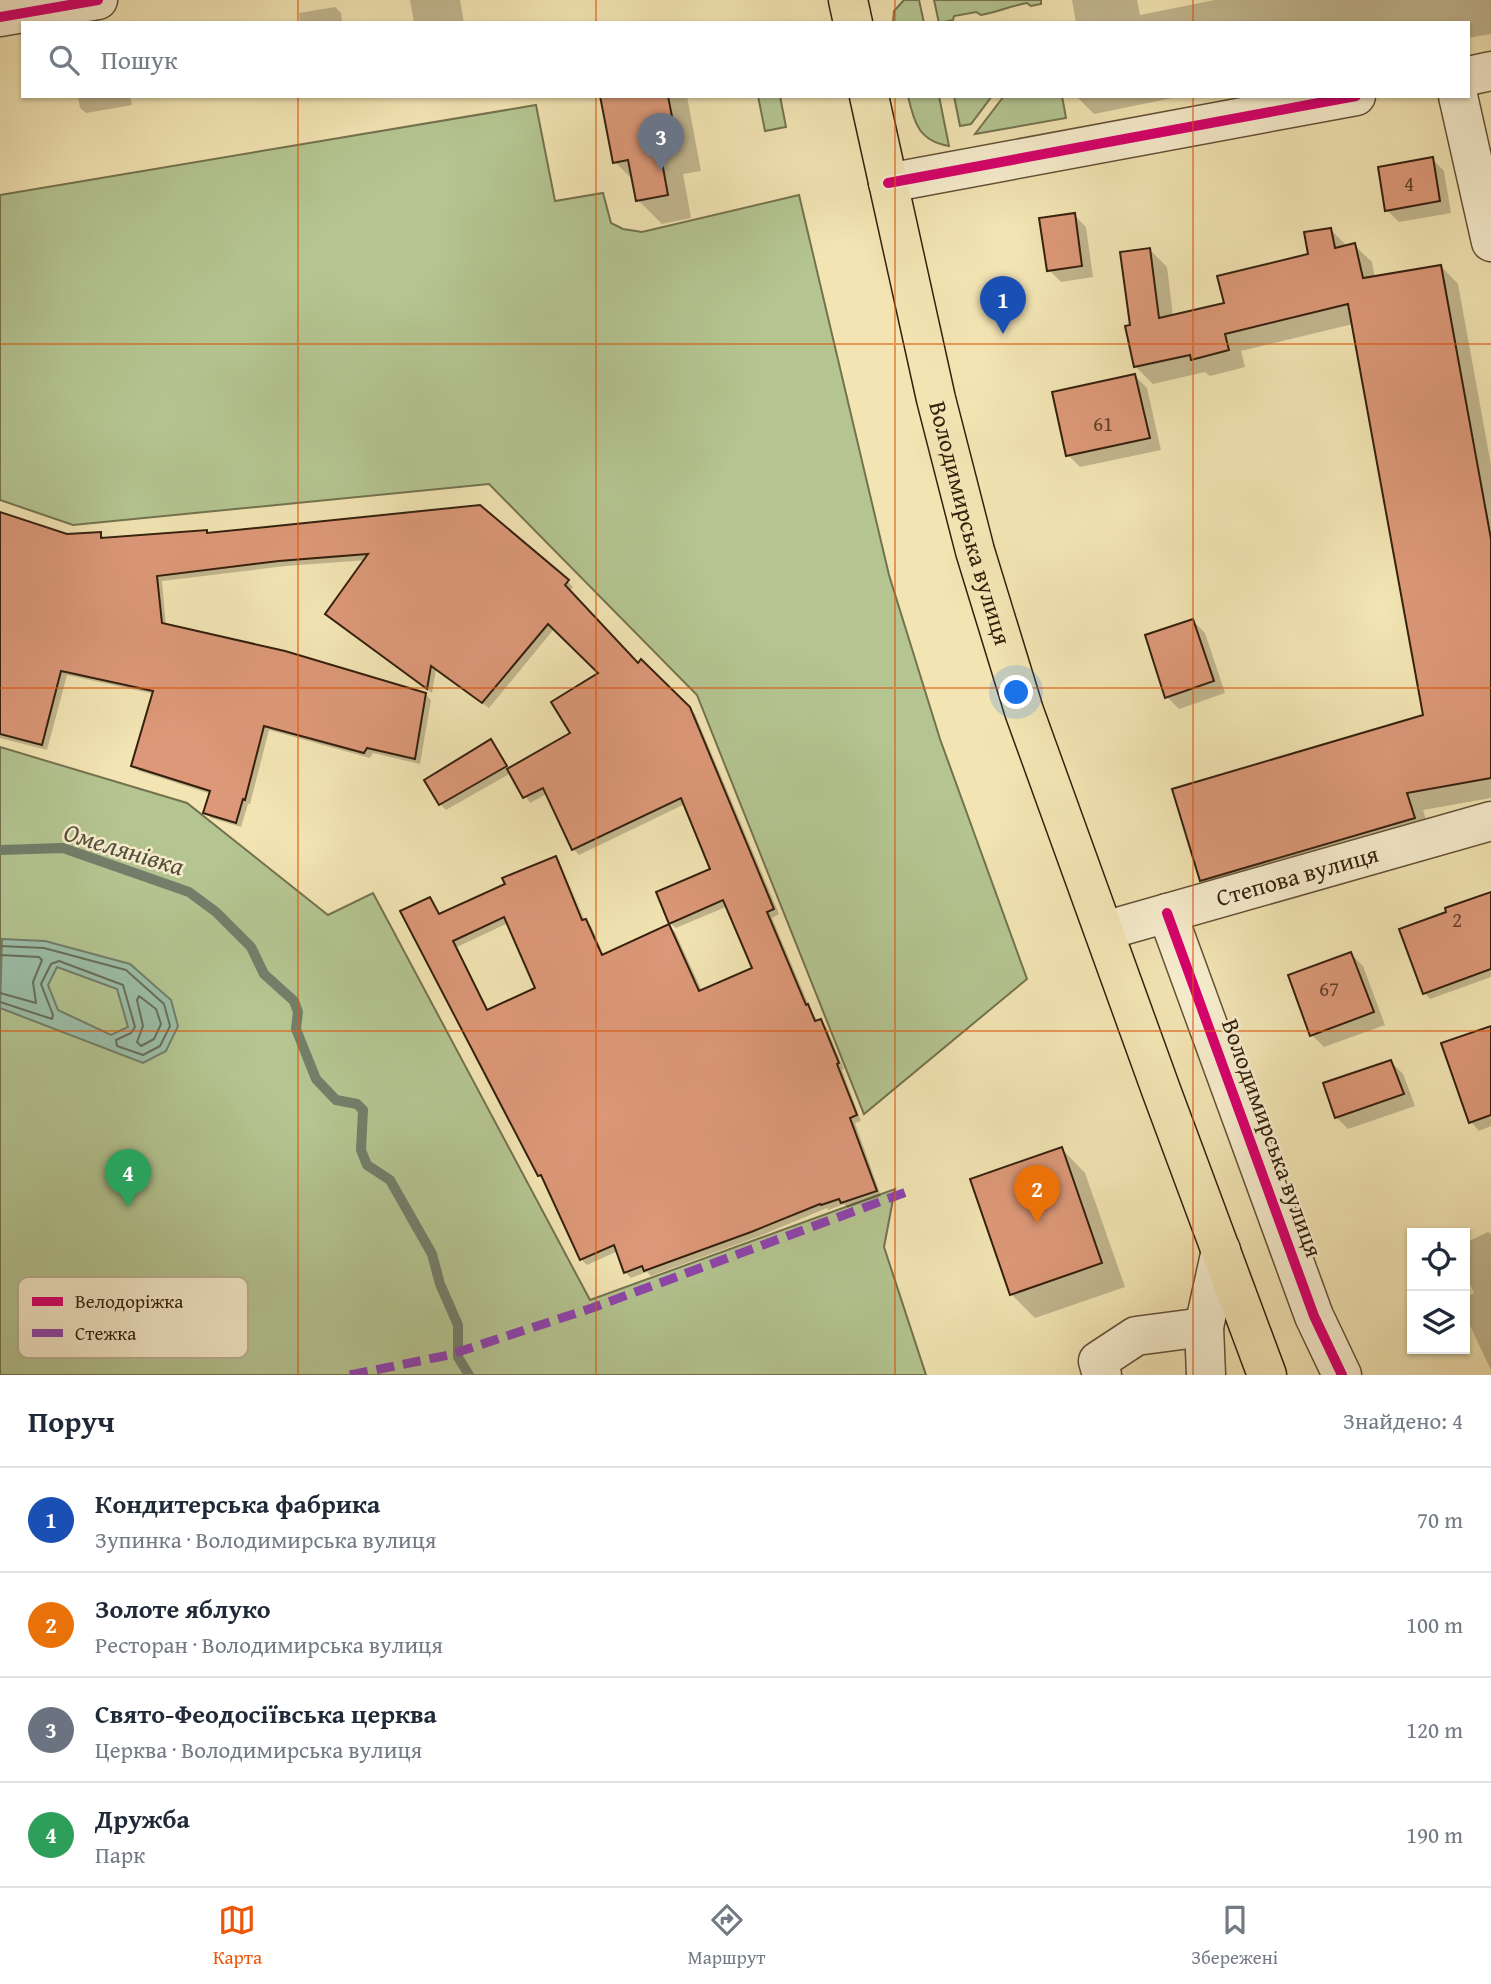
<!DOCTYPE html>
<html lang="uk">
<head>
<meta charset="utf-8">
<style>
  :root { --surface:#fff; --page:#f2f2f3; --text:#1f2937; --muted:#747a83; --line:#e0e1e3; --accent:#ea580c }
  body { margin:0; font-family:"Gentium Book Plus",serif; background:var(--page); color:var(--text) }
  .controls { position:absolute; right:21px; bottom:21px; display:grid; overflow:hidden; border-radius:0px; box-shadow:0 2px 5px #0004 }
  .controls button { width:63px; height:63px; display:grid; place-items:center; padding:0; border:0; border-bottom:2px solid var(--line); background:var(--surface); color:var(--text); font:35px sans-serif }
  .you { position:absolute; left:1017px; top:693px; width:24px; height:24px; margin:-18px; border:5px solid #fff; border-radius:50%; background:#1a73e8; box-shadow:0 0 0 10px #1a73e833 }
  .badge { display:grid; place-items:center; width:46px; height:46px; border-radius:50%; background:var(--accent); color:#fff; font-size:23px; font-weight:700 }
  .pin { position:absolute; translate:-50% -58px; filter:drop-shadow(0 2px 4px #0008) }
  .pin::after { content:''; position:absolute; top:37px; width:24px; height:21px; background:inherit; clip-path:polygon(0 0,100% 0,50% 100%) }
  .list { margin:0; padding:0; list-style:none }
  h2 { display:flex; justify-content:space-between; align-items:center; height:91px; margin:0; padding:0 28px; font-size:30px }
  h2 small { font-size:23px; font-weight:400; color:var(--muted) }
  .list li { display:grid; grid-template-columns:46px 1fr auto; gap:21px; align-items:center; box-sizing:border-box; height:105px; padding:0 28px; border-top:2px solid var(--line) }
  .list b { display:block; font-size:26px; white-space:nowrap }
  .list p { margin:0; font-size:23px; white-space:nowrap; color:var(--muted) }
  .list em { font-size:23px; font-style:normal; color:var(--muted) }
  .icon { flex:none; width:38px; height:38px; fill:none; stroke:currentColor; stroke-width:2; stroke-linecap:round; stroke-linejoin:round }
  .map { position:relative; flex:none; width:1491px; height:1375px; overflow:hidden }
  .search { position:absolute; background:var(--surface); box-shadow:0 2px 5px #0004; left:21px; right:21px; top:21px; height:77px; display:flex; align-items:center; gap:18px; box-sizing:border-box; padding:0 24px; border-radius:0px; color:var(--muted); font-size:26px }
  .sheet { height:511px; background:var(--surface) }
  nav { display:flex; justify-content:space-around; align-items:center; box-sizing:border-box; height:98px; border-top:2px solid var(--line); background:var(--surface); font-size:19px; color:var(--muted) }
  nav a { display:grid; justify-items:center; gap:4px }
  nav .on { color:var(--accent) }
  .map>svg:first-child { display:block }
  .green { fill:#b4c591; stroke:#74724f; stroke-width:2 }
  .water { fill:#9cbfa9; stroke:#737f6b; stroke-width:2; fill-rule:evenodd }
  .shadow { fill:#0003; fill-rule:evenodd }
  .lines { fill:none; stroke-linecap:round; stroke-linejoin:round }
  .shore { stroke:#68705b; stroke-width:2 }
  .stream { stroke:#737f6b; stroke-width:10 }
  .building { fill:#dc9878; stroke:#35200d; stroke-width:2; fill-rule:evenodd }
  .minor-casing { stroke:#645136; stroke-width:41 }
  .major-casing { stroke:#35200d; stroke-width:41 }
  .minor { stroke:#f7edce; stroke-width:38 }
  .major { stroke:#f2e4b3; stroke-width:38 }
  .quiet { stroke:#8e44ad; stroke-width:9; stroke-dasharray:18 9; stroke-linecap:butt }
  .cycleway-casing { stroke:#f7edce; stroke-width:15 }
  .cycleway { stroke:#d6006c; stroke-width:10 }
  .grid { fill:none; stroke:#df560c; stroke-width:2; stroke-opacity:0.55 }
  .labels { text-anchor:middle; stroke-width:5; stroke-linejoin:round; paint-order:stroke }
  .number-label { font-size:21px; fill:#5f3e28 }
  .street-label { font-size:24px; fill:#35200d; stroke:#f7edce }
  .water-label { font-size:26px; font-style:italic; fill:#54503c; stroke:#f7edce }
  .key { fill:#f7edce; stroke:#bdb094; stroke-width:2 }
  .key-label { font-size:19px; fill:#35200d }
</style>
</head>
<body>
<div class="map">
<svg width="1491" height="1375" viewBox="0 0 1491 1375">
  <rect width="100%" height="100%" fill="#f2e4b3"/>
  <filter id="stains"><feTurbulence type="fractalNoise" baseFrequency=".00286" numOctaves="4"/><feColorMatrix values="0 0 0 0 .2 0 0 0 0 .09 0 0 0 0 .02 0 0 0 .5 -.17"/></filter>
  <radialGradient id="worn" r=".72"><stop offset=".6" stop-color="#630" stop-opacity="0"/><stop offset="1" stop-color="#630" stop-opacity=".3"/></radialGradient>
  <g class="green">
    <path d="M904,0h15l5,23h-31l1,-12z"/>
    <path d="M934,0h107v4l-10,2 -4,-3c-17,3 -29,9 -46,12l-5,-3 -22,4 -1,4 -14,3z"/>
    <path d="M758,96h22l6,31 -21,4z"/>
    <path d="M908,96h31l10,50c-30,-5 -35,-23 -41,-50z"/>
    <path d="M954,96h38l-21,28 -11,2z"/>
    <path d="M1004,96h58l4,22 -91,16z"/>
    <path d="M536,105l19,96 48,-8 8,30 12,6 19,3 157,-37 90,380 51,164 87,240 -163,135 -167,-419 -208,-211 -416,41 -73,-25v-305z"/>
    <path d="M0,747l187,56 141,112 45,-22 217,407 305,-111 -11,58 42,128h-926z"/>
  </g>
  <path class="water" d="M2,939l43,2 85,23 41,36 7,26 -12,25 -23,12 -143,-55zM57,967l60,22 11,38 -17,8 -53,-25 -10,-25z"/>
  <g class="shadow">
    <path d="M410,0h50l4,23h-50z"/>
    <path d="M1072,0h65l3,15 75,-15h276v34l-23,4v-15h-392z"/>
    <path d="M335,7l6,6 1,10h-42l-1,-10z"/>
    <path d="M78,96h52l2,9 -46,8 -6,-5z"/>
    <path d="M602,96h85l14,75 -18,3 8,44 -29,6 -24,-24 -4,-19 -19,-19z"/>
    <path d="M1076,96h106l-88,18z"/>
    <path d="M1432,159l12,12 7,42 -52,9 -12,-12z"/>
    <path d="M1074,215l12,12 7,50 -32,5 -12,-12z"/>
    <path d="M1331,230l16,16 7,-1 18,17 3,16 66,-12 17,18 33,181v333l-68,12 8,26 -213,61 -17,-17 224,-163 -72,-393 -112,27 4,16 -35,9 -5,-4 -52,12 -18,-18 -3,-40 18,-76 17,17 6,49 53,-11 84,-50z"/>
    <path d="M1135,376l12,12 14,62 -81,17 -12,-12z"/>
    <path d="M479,507l89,75 5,5 -4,5 70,73 3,-4 53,53 84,200 -7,4 38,90 8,14 3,-1 5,6 18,42 -2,1 19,51 -6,2 26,73 -33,12 -4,-4 -16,6 -1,-2 -70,29 -106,39 -4,-4 -16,6 -6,-6 -7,-21 -31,14 -6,-6 -36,-78 -5,-6 -110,-276 11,16 66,-30 48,-27 4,4h-3l28,67 3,-1 -26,-65 24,58 6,5 13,30 65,-30 6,6 27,59 52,-22 -26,-63 -52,22 -6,-5 42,-53 -27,-66 -106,51 -6,-6 -25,-56 -18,10 -19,-30 -65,37 -6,-6 51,-63 19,29 62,-37 29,-59 -47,-45 -65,79 -53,-39 -4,24 -100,-74 35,-59 -81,6 -124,15 4,45 259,68 6,6 -11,64 -47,-11 -3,5 -101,-28 -19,74h-2l-7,23 -30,-9 -6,-6 6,-18 -72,-23 -6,-6 21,-71 -87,-19 -20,75 -47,-12v-224l67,22 33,-2 6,5 100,-7 3,3zM508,923l29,66 -48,22 -32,-64z"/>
    <path d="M1193,621l12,12 20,60 -46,16 -12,-12z"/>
    <path d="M1491,894v83l-61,22 -5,-6 24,-80z"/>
    <path d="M1351,954l12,12 22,59 -61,22 -12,-12z"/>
    <path d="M1491,1033v93l-12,5 -8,-9z"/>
    <path d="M1391,1062l12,12 12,32 -67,23 -12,-12z"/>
    <path d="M1062,1149l23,24 40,114 -90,31 -24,-24z"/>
    <path d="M1488,1232l3,2v136l-26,-55v-17l9,-5 -9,-20v-30z"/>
  </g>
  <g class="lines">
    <g class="shore">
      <path d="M0,946l44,2 82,22 38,34 6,22 -10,20 -17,9 -26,-9 -1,-6 15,-7 4,-6 -12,-42 -64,-24 -8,3 -10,20 12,31 -1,4 -52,-17"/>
      <path d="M0,955l39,2 3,3 -9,22 3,21 -36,-10"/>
      <path d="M139,996l17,13 5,15 -7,15 -13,7 -4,-4 6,-16 -6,-26z"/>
    </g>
    <path class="stream" d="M0,850l63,-2 126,44 27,20 35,35 13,27 30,27 4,11 -2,17 20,50 20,21 21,4 6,6 -2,40 6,15 23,15 42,74 8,30 18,41v32l11,18"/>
  </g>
  <g class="building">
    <path d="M600,96h68l10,52 -18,3 8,44 -32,6 -8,-41 -15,3z"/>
    <path d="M1433,157l7,44 -55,10 -7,-44z"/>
    <path d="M1075,213l7,53 -35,5 -8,-53z"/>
    <path d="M1331,228l4,20 20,-5 8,35 78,-13 50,274v239l-84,15 8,25 -215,63 -28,-92 251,-74 -75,-411 -123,30 4,16 -38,10 -1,-5 -56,12 -9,-41 5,-1 -10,-73 30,-4 9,70 65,-15 -7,-27 91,-22 -4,-22z"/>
    <path d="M1135,374l15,64 -84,18 -14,-64z"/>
    <path d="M480,505l89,75 -4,5 73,78 3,-4 49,48 84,202 -7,3 39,93 2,-1 7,17 6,-2 18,44 -2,1 20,51 -7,3 27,73 -36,12 -2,-4 -18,6 -1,-1 -69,28 -107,39 -2,-5 -18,7 -10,-28 -34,15 -39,-85 -3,1 -138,-265 30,-14 9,17 66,-30 -3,-6 54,-22 26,64 4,-1 16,36 67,-31 30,67 53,-23 -29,-68 -54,24 -13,-32 54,-23 -29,-71 -109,52 -29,-62 -20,10 -16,-29 63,-36 -19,-31 47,-29 -50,-49 -66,79 -51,-37 -4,23 -102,-75 43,-60 -89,7 -122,15 5,47 123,28 141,42 -11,66 -48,-11 -3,5 -100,-27 -19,74 -2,-1 -7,24 -33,-10 7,-22 -79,-25 22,-75 -92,-20 -19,74 -42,-11v-222l67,22 34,-2v6l106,-8v3zM504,917l31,71 -48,22 -34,-69z"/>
    <path d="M1193,619l21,62 -49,17 -20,-63z"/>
    <path d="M491,739l16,27 -68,39 -15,-25z"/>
    <path d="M1491,892v77l-68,25 -24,-65 47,-17 -1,-4z"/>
    <path d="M1351,952l23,60 -64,24 -22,-61z"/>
    <path d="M1491,1026v89l-22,8 -28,-80z"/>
    <path d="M1391,1060l13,34 -69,24 -12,-35z"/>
    <path d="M1062,1147l40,116 -92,32 -40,-116z"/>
  </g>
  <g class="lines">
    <g class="minor-casing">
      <g id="minor">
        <path d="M0,17l98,-17"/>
        <path d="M1468,76l23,-5"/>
        <path d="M1458,96l33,146"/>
        <path d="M888,183l468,-87"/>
        <path d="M1167,913l147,403 28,59"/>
        <path id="s1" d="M1104,931l387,-110"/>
        <path d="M1102,1375l-4,-14 38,-25 68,-9"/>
        <path d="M1206,1375l-2,-48 17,-77"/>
      </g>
    </g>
    <g class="major-casing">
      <g id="major">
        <path d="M848,0l5,23"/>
        <path id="s2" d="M869,96l67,303 39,152 49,160 137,379 106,285"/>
      </g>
    </g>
    <use href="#minor" class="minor"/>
    <use href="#major" class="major"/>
    <path class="quiet" d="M350,1375l99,-20 143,-47 317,-117"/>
    <g class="cycleway-casing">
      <g id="cycleway">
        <path d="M0,17l98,-17"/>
        <path d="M888,183l468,-87"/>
        <path d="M1167,913l147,403 28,59"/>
      </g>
    </g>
    <use href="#cycleway" class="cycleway"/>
  </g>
  <path class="grid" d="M298,0v23M596,0v23M895,0v23M1193,0v23M298,96v1279M596,96v1279M895,96v1279M1193,96v1279M0,344h1491M0,688h1491M0,1031h1491"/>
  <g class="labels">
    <g class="number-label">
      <text x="1409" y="191">4</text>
      <text x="1103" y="431">61</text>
      <text x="1457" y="927">2</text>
      <text x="1329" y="996">67</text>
    </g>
    <g class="street-label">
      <text dy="8" stroke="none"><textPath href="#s2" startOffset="439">Володимирська вулиця</textPath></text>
      <text dy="8" stroke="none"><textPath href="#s1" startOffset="201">Степова вулиця</textPath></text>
      <text transform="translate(1272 1138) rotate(70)" y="8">Володимирська вулиця</text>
    </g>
    <g class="water-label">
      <text transform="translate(124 849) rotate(17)" y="9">Омелянівка</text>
    </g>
  </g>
  <rect x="18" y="1277" width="230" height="81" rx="10" class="key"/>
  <rect x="32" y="1297" width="31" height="9" fill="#d6006c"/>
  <rect x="32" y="1329" width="31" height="8" fill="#8e44ad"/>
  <g class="key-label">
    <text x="75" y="1308">Велодоріжка</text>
    <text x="75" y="1340">Стежка</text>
  </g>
  <rect width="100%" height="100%" filter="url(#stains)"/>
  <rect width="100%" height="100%" fill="url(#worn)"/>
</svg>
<div class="controls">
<button><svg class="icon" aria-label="locate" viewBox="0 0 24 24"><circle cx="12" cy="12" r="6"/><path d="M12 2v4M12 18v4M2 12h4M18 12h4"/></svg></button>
<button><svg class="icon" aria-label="layers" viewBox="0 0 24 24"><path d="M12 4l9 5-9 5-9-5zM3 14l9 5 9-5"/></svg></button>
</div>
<div class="you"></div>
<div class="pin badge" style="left:1003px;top:334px;background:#1a4fb4">1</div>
<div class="pin badge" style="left:1037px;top:1223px;background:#e8710a">2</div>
<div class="pin badge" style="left:661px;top:171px;background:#6b7280">3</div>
<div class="pin badge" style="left:128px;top:1207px;background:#2e9e5b">4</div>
<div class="search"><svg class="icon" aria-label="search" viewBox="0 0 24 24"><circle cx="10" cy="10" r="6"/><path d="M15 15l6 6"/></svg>Пошук</div>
</div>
<section class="sheet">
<h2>Поруч<small>Знайдено: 4</small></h2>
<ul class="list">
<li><span class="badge" style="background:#1a4fb4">1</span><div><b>Кондитерська фабрика</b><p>Зупинка · Володимирська вулиця</p></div><em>70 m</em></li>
<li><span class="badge" style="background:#e8710a">2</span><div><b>Золоте яблуко</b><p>Ресторан · Володимирська вулиця</p></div><em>100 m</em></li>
<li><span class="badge" style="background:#6b7280">3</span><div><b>Свято-Феодосіївська церква</b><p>Церква · Володимирська вулиця</p></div><em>120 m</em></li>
<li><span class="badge" style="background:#2e9e5b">4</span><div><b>Дружба</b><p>Парк</p></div><em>190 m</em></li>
</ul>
</section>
<nav>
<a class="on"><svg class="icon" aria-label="map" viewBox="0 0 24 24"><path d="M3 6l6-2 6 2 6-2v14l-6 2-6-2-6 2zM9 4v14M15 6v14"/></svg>Карта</a>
<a><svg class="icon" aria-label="directions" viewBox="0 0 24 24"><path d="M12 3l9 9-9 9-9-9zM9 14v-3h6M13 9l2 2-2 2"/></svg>Маршрут</a>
<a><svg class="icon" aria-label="saved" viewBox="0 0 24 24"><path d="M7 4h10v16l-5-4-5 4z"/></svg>Збережені</a>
</nav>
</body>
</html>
